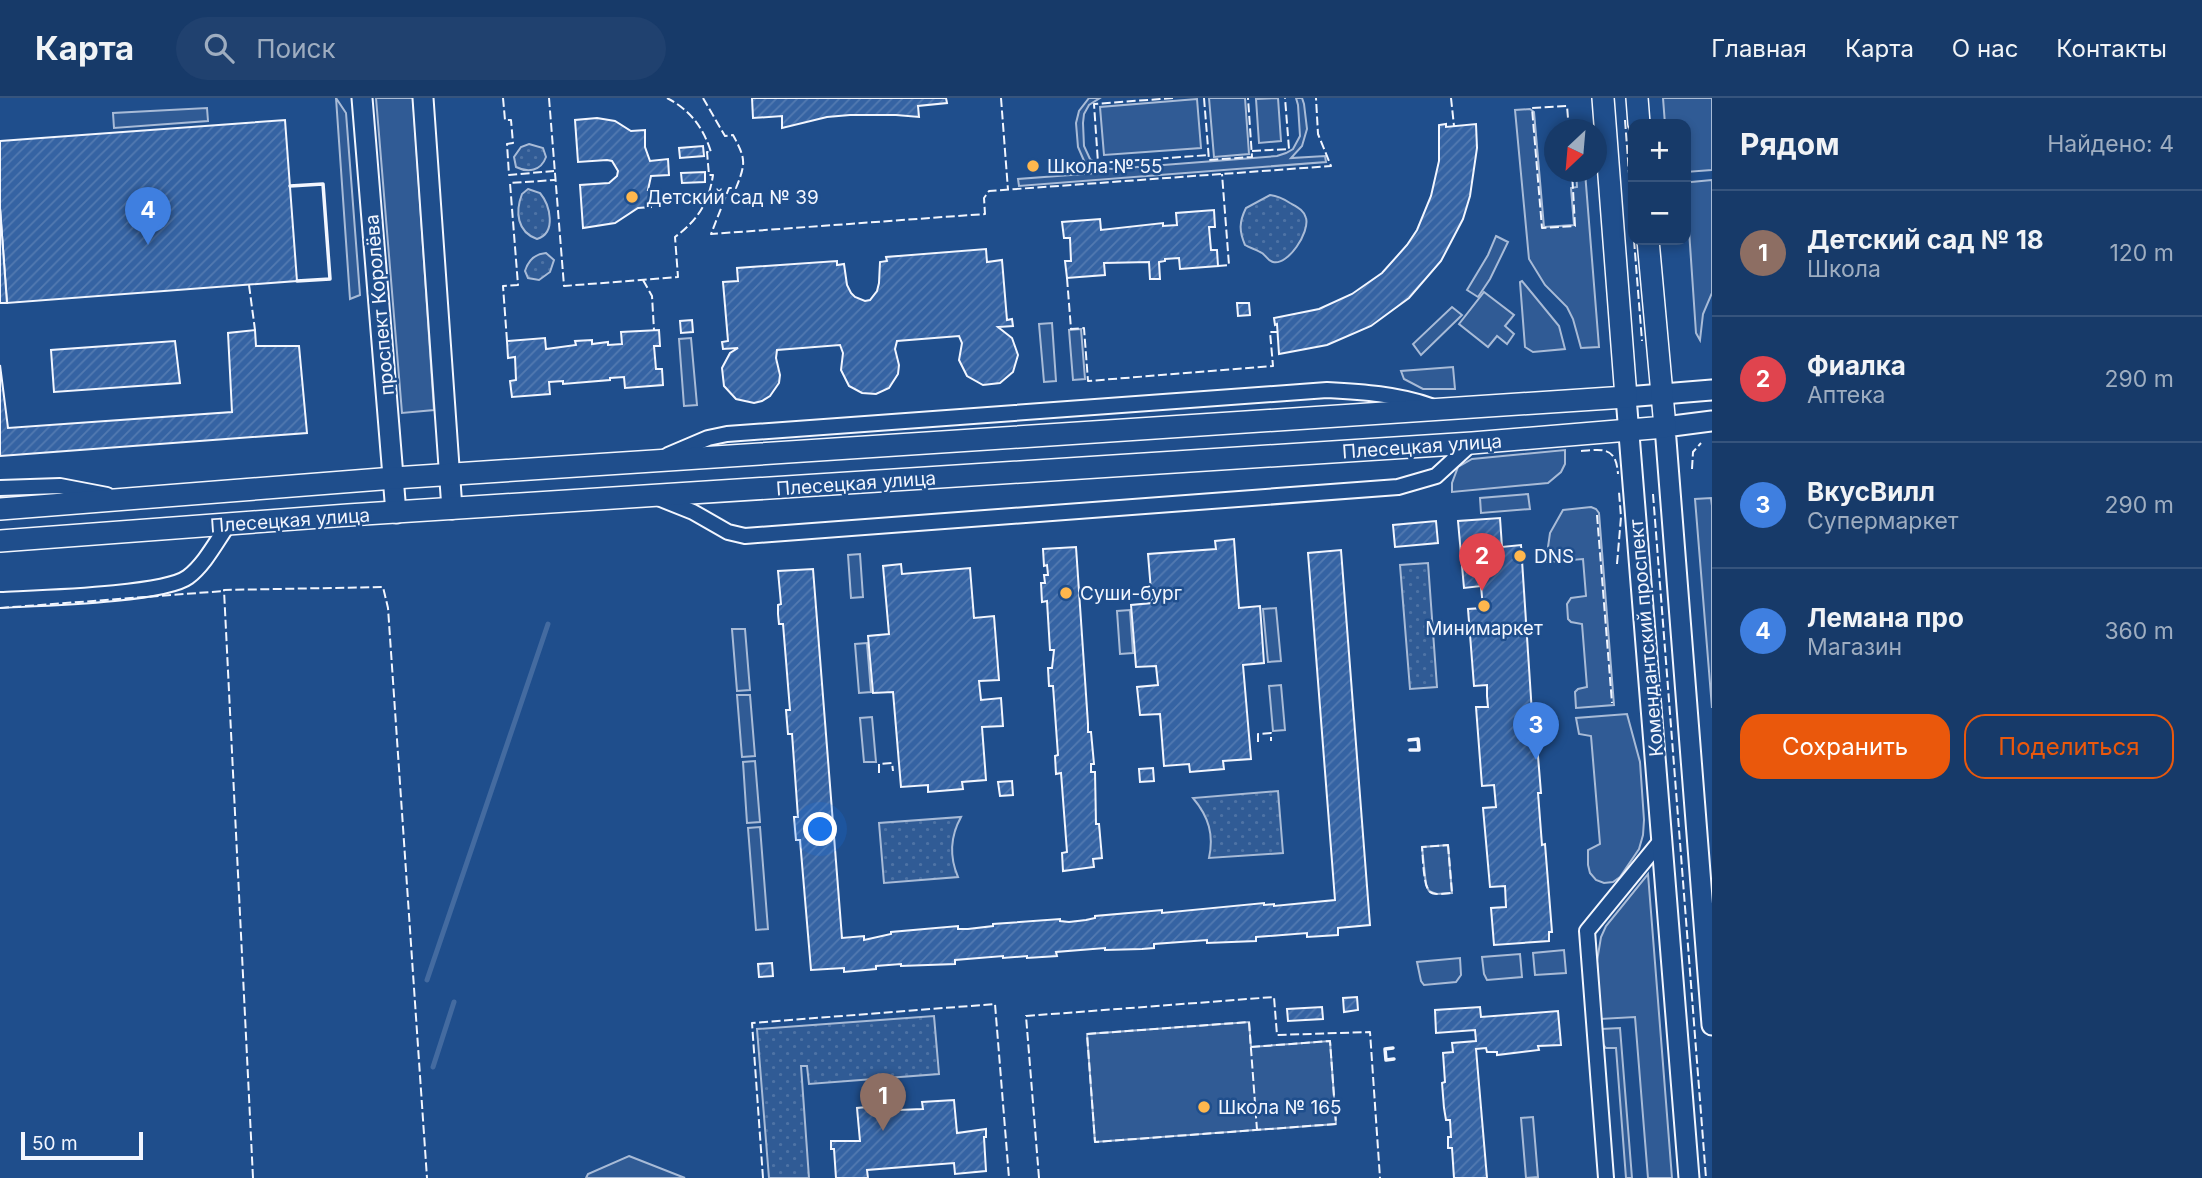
<!DOCTYPE html>
<html lang="ru">
<head>
<meta charset="utf-8">
<style>
  :root { --surface:#173a69; --page:#20416f; --text:#f1f3f6; --muted:#9eadc0; --line:#36547d; --accent:#ea580c }
  body { margin:0; font-family:Inter,sans-serif; background:var(--page); color:var(--text) }
  .controls { position:absolute; right:21px; top:21px; display:grid; overflow:hidden; border-radius:14px; box-shadow:0 4px 10px #0003 }
  .controls button { width:63px; height:63px; display:grid; place-items:center; padding:0; border:0; border-bottom:2px solid var(--line); background:var(--surface); color:var(--text); font:35px sans-serif }
  .compass { position:absolute; left:1544px; top:21px; width:63px; height:63px; border-radius:50%; background:var(--surface); box-shadow:0 4px 10px #0003; rotate:206deg }
  .scale { position:absolute; left:21px; bottom:18px; width:122px; box-sizing:border-box; padding-left:7px; border:4px solid #f2f6ff; border-top:0; font-size:19px; line-height:24px; white-space:nowrap; color:#f2f6ff; -webkit-text-stroke:5px #1f4e8c; paint-order:stroke }
  .you { position:absolute; left:821px; top:732px; width:24px; height:24px; margin:-18px; border:5px solid #fff; border-radius:50%; background:#1a73e8; box-shadow:0 0 0 10px #1a73e833 }
  .badge { display:grid; place-items:center; width:46px; height:46px; border-radius:50%; background:var(--accent); color:#fff; font-size:23px; font-weight:700 }
  .pin { position:absolute; translate:-50% -58px; filter:drop-shadow(0 2px 4px #0008) }
  .pin::after { content:''; position:absolute; top:37px; width:24px; height:21px; background:inherit; clip-path:polygon(0 0,100% 0,50% 100%) }
  .list { margin:0; padding:0; list-style:none }
  h2 { display:flex; justify-content:space-between; align-items:center; height:91px; margin:0; padding:0 28px; font-size:30px }
  h2 small { font-size:23px; font-weight:400; color:var(--muted) }
  .list li { display:grid; grid-template-columns:46px 1fr auto; gap:21px; align-items:center; box-sizing:border-box; height:126px; padding:0 28px; border-top:2px solid var(--line) }
  .list b { display:block; font-size:26px; white-space:nowrap }
  .list p { margin:0; font-size:23px; white-space:nowrap; color:var(--muted) }
  .list em { font-size:23px; font-style:normal; color:var(--muted) }
  .actions { display:flex; gap:14px; padding:21px 28px }
  .actions a { flex:1; padding:16px 0; border:2px solid var(--accent); border-radius:21px; text-align:center; font-size:24px; color:var(--accent) }
  .actions .main { background:var(--accent); color:#fff }
  .icon { flex:none; width:38px; height:38px; fill:none; stroke:currentColor; stroke-width:2; stroke-linecap:round; stroke-linejoin:round }
  .map { position:relative; flex:none; width:1712px; height:1080px; overflow:hidden }
  header { display:flex; align-items:center; gap:42px; box-sizing:border-box; height:98px; padding:0 35px; background:var(--surface); border-bottom:2px solid var(--line) }
  header strong { font-size:33px }
  nav { display:flex; gap:38px; margin-inline-start:auto; font-size:24px }
  .search { width:490px; height:63px; background:var(--page); display:flex; align-items:center; gap:18px; box-sizing:border-box; padding:0 24px; border-radius:38px; color:var(--muted); font-size:26px }
  main { display:flex }
  aside { flex:1; background:var(--surface) }
  .map>svg:first-child { display:block }
  .built { fill:#305b95; stroke:#a8bbd7; stroke-width:2 }
  .park { fill:url(#park-dots); stroke:#a8bbd7; stroke-width:2 }
  .lines { fill:none; stroke-linecap:round; stroke-linejoin:round }
  .stream { stroke:#446ba0; stroke-width:5 }
  .building { fill:url(#building-hatch); stroke:#f2f6ff; stroke-width:2 }
  .minor-casing { stroke:#f2f6ff; stroke-width:18 }
  .tertiary-casing { stroke:#f2f6ff; stroke-width:23 }
  .secondary-casing { stroke:#f2f6ff; stroke-width:24 }
  .minor { stroke:#1f4e8c; stroke-width:14 }
  .tertiary { stroke:#1f4e8c; stroke-width:19 }
  .secondary { stroke:#1f4e8c; stroke-width:21 }
  .fence { stroke:#f2f6ff; stroke-width:2; stroke-dasharray:9 3.5; stroke-linecap:butt }
  .wall { stroke:#f2f6ff; stroke-width:3.5 }
  .poi-dot { fill:#ffb74d; stroke:#1f4e8c; stroke-width:2.5 }
  .labels { text-anchor:middle; stroke-width:5; stroke-linejoin:round; paint-order:stroke }
  .poi-label { font-size:19px; fill:#f2f6ff; stroke:#1f4e8c; text-anchor:start }
  .street-label { font-size:19px; fill:#f2f6ff; stroke:#1f4e8c }
</style>
</head>
<body>
<header>
<strong>Карта</strong>
<div class="search"><svg class="icon" aria-label="search" viewBox="0 0 24 24"><circle cx="10" cy="10" r="6"/><path d="M15 15l6 6"/></svg>Поиск</div>
<nav><a>Главная</a><a>Карта</a><a>О нас</a><a>Контакты</a></nav>
</header>
<main>
<div class="map">
<svg width="1712" height="1080" viewBox="0 0 1712 1080">
  <defs>
    <pattern id="park-dots" width="8" height="8" patternUnits="userSpaceOnUse" patternTransform="scale(1.75)"><rect width="8" height="8" fill="#305b95"/><path d="M2 2h.1M6 6h.1" fill="none" stroke="#4e73a5" stroke-width="1.8" stroke-linecap="round"/></pattern>
    <pattern id="building-hatch" width="6" height="6" patternUnits="userSpaceOnUse" patternTransform="scale(1.75)"><rect width="6" height="6" fill="#3563a3"/><path d="M-1 1l2-2M0 6l6-6M5 7l2-2" fill="none" stroke="#537ab1"/></pattern>
  </defs>
  <rect width="100%" height="100%" fill="#1f4e8c"/>
  <g class="built">
    <path d="M336,0l10,15 14,182 -10,4z"/>
    <path d="M376,0h37l21,312 -32,3z"/>
    <path d="M1089,0h11l-11,7 -5,9 -1,9 1,23 6,13 13,9 9,1 165,-13 9,-3 7,-4 7,-13 -2,-31 -2,-7h6l2,6 3,25 -5,17 -11,12 34,-2 1,6 -307,24 -1,-7 80,-6 -13,-10 -7,-16 -2,-24 3,-12z"/>
    <path d="M1209,0h36l4,56 -35,3z"/>
    <path d="M1278,0l3,43 -22,2 -3,-44z"/>
    <path d="M1663,0h49v72l-26,2v-48h-21z"/>
    <path d="M1197,1l4,49 -97,7 -4,-48z"/>
    <path d="M207,10l1,13 -94,7 -1,-15z"/>
    <path d="M1530,11l4,3 10,115 30,-2 -3,-37 6,-1 -1,-15h9l14,175 -18,1 -8,-29 -6,-12 -22,-22 -16,-26 -14,-149z"/>
    <path d="M1712,82v113l-9,21 -3,26 -4,-7 -10,-147 5,-4z"/>
    <path d="M1496,138l12,6 -18,37 -12,18 -11,-7 21,-35z"/>
    <path d="M1522,183l37,45 6,23 -32,3 -8,-5 -5,-65z"/>
    <path d="M1484,194l30,23 -9,11 9,8 -7,10 -10,-8 -9,11 -29,-23z"/>
    <path d="M1452,209l10,8 -41,40 -8,-11z"/>
    <path d="M1052,225l4,58 -12,1 -5,-58z"/>
    <path d="M1081,231l4,50 -12,1 -4,-50z"/>
    <path d="M691,240l6,67 -13,1 -5,-67z"/>
    <path d="M1453,269l2,22h-32l-19,-10 -3,-8z"/>
    <path d="M1565,352v14l-4,8 -13,11 -96,9v-9l6,-16 14,-8z"/>
    <path d="M1528,396l2,15 -49,4 -1,-15z"/>
    <path d="M1711,400l1,8v202l-17,-209z"/>
    <path d="M1591,409l5,2 3,4 15,192 -38,3 -1,-16 3,-3 9,-2 -5,-63 -11,-2 -3,-3 -1,-15 4,-6 15,-2 -3,-37 -36,3 1,-15 2,-14 13,-23z"/>
    <path d="M860,456l3,43 -12,1 -3,-43z"/>
    <path d="M1276,510l5,53 -13,1 -5,-53z"/>
    <path d="M1130,512l3,43 -13,1 -3,-43z"/>
    <path d="M732,531h13l5,61 -13,1z"/>
    <path d="M867,545l4,49 -12,1 -4,-49z"/>
    <path d="M1281,587l4,45 -12,1 -4,-45z"/>
    <path d="M750,597l5,61 -13,1 -5,-62z"/>
    <path d="M1627,616l13,48 4,58 -1,15 -4,14 -19,28 -7,5 -9,1 -8,-3 -6,-7 -2,-8v-15l12,-6 -9,-108 -12,-2 -3,-16z"/>
    <path d="M872,619l4,45h-12l-4,-44z"/>
    <path d="M755,663l5,61 -13,1 -4,-61z"/>
    <path d="M760,729l8,102 -12,1 -8,-102z"/>
    <path d="M1448,747l4,48 -16,1 -7,-3 -3,-6 -4,-38z"/>
    <path d="M1648,776l24,304h-24l-13,-161 -35,2 -3,-58 4,-24 5,-11z"/>
    <path d="M1564,852l2,23 -31,2 -2,-22z"/>
    <path d="M1520,856l2,23 -35,3 -3,-6 -2,-17z"/>
    <path d="M1460,860l1,17 -5,7 -32,3 -3,-4 -4,-19z"/>
    <path d="M1249,924l2,25 79,-6 6,83 -241,18 -8,-108z"/>
    <path d="M1620,930l12,150h-6l-10,-130h-10l-4,-5 -1,-14z"/>
    <path d="M1533,1019l5,60 -12,1 -5,-60z"/>
    <path d="M629,1058l56,22h-99l2,-4z"/>
  </g>
  <g class="park">
    <path d="M529,46l14,4 3,9c-5,14 -18,16 -30,10l-2,-10 7,-10z"/>
    <path d="M528,91l12,4c10,12 17,40 -3,46 -20,-7 -22,-27 -15,-45z"/>
    <path d="M1270,97c8,1 14,4 20,8 7,4 14,7 16,15 4,14 -18,48 -33,44 -7,-2 -7,-8 -13,-10 -5,-3 -10,-4 -15,-7 -6,-14 -6,-23 1,-37z"/>
    <path d="M546,155l8,7 -4,12 -11,8 -11,-2 -3,-7c3,-10 10,-17 21,-18z"/>
    <path d="M1428,465l9,124 -27,2 -10,-124z"/>
    <path d="M1278,693l5,62 -74,5c5,-23 0,-41 -16,-60z"/>
    <path d="M961,719c-11,20 -12,39 -3,60l-74,6 -5,-60z"/>
    <path d="M934,918l5,58 -130,10 -2,-18h-6l8,112h-40l-12,-149z"/>
  </g>
  <g class="lines">
    <g class="stream">
      <path d="M427,882l121,-356"/>
      <path d="M433,969l21,-65"/>
    </g>
  </g>
  <g class="building">
    <path d="M752,0h194l1,5 -29,3 1,11 -23,-2h-46l-23,2 -45,11v-12l-29,2z"/>
    <path d="M597,20l18,3 16,10 14,-1v17l5,14 18,-2 1,16 -18,1 -3,14h2l1,17 -13,1 -23,15 -32,5 -3,-43 29,-2 8,-7 1,-5 -6,-10 -5,-1 -29,2 -3,-42z"/>
    <path d="M285,22l12,161 -290,22 -7,-95v-67z"/>
    <path d="M1446,26v3l30,-3 1,24 -7,48 -7,23 -22,42 -32,37 -38,28 -44,19 -48,9 -2,-30 -2,1 -1,-7 45,-9 33,-15 30,-21 25,-28 10,-15 14,-34 8,-35v-36z"/>
    <path d="M703,48l1,10 -24,2 -1,-10z"/>
    <path d="M705,74v10l-23,1 -1,-10z"/>
    <path d="M0,110l7,95h-7z"/>
    <path d="M1214,112l1,17h-6l2,23h6l1,16 -38,3 -1,-11 -14,1v2l-6,1 1,17h-10l-1,-17 -45,1 1,12 -38,3 -2,-17h6l-1,-23h-6l-2,-16 38,-3 1,11 62,-7v3l14,-1 -1,-12z"/>
    <path d="M986,151l1,13 15,-2 5,60 5,-1 1,7 -15,1 14,11 6,17 -5,17 -13,11 -17,2 -16,-9 -8,-16 3,-17 -3,-7 -62,5 -2,8 4,16 -1,9 -9,14 -13,6 -14,-1 -13,-7 -8,-16 2,-17 -3,-8 -63,5 -1,8 4,17 -1,8 -9,13 -8,5 -8,2 -18,-4 -12,-13 -2,-18 8,-15 8,-5 -15,1 -1,-7 6,-1 -5,-59 15,-1 -1,-13 100,-7v4l7,-1 3,21 4,8 4,4 10,4 5,-1 7,-9 2,-8 1,-21 7,-1 -1,-4z"/>
    <path d="M1237,205h12l1,12 -12,1z"/>
    <path d="M692,222l1,12 -12,1 -1,-12z"/>
    <path d="M255,232l1,16h43l8,87 -307,23v-91l8,63 224,-16 -4,-79z"/>
    <path d="M659,232l1,16h-6l2,23h6l1,16 -38,3 -1,-11 -14,1v2l-47,4v-3l-14,1 1,12 -38,3 -2,-16 6,-1 -1,-23 -7,1 -1,-17 38,-3 1,11 30,-4 -1,-4 17,-1v4l16,-2v3l14,-1 -1,-12z"/>
    <path d="M175,243l5,42 -126,9 -3,-42z"/>
    <path d="M1500,420l2,29 19,-2 13,199h3l4,49h-3l4,52 3,-1 7,88h-3v9l-55,4 -3,-37 15,-1 -1,-21 -15,1 -7,-79 13,-1 -2,-22 -12,1 -6,-79h12l-1,-11v-11l-13,1 -6,-77 15,-1 -2,-22 -17,2 -6,-67z"/>
    <path d="M1436,423l2,22 -43,4 -2,-22z"/>
    <path d="M1234,441l5,69 21,-2 4,57 -21,2 8,94 -28,2 1,8 -34,3 -1,-8 -25,2 -4,-52 -20,1 -3,-28 21,-2 -2,-19 -20,1 -5,-62 21,-2 -4,-49 68,-5 -1,-8z"/>
    <path d="M1076,449l12,177v8h3l3,32h-3v8h4l1,52h3l3,34 -9,1 1,8 -31,4 -1,-18 5,-1 -6,-79 -5,1 -1,-18 3,-1 -5,-69h-4l-1,-18h4l2,-18h-4l-3,-49 -5,1 -1,-19h4l-1,-8h4l-1,-10 -3,1 -1,-17z"/>
    <path d="M1341,452l29,375 -32,3v7l-31,2v-4l-51,4v4l-49,2v-3l-53,4v4l-12,1 -37,1v-2l-49,4 1,4 -30,2v-2l-24,2v-2l-48,4v4l-54,2v-2l-25,2v3l-32,3v-4l-33,2 -11,-130h-4l-1,-11 -1,-12h4l-6,-83h-4l-2,-24h4l-7,-86h-4l-1,-10v-9l3,-1 -3,-33 35,-2 29,369 22,-2v4l27,-6v-2l67,-6v3h10l25,-3v-2l67,-5v2l9,1 17,-2 9,-2v-2l67,-6v3l102,-10v2l10,-1v2l61,-6 -27,-347z"/>
    <path d="M901,466l1,10 68,-6 4,50 20,-2 5,64 -20,1 2,19 20,-2 2,28 -21,1 4,53 -24,2 1,7 -35,3v-7l-27,2 -8,-95 -20,1 -5,-57 21,-2 -6,-68z"/>
    <path d="M1153,670l1,13 -14,1 -1,-13z"/>
    <path d="M1012,683l1,14 -13,1 -2,-14z"/>
    <path d="M772,865l1,13 -14,1 -1,-13z"/>
    <path d="M1357,899l1,13 -14,2 -1,-14z"/>
    <path d="M1322,909l1,12 -35,2 -1,-12z"/>
    <path d="M1480,909l1,10 77,-6 3,34 -23,1 1,4 -42,5v-3h-10l-1,-4 -10,1 11,129h-33l-2,-30h-4v-11h3l-1,-17h-4l-2,-12 -2,-25 3,-1 -2,-29 10,-1 -1,-9 24,-2 -1,-11 -39,3 -1,-23z"/>
    <path d="M954,1002l3,33 29,-4v8h-2l2,34 -31,3 -1,-11 -87,7 1,8h-32l-2,-29h-3v-8h29l-3,-33 32,-3 -1,-2 9,-1 1,8 25,-1 -1,-7z"/>
  </g>
  <g class="lines">
    <g class="minor-casing">
      <g id="minor">
        <path d="M668,357l40,-17 19,-4 600,-44c36,2 70,4 104,16"/>
        <path d="M0,390l60,-2 47,9"/>
        <path d="M658,400l35,14 35,20 17,4 653,-49 38,-11 36,-33"/>
        <path d="M0,502c37,-2 164,-5 188,-23 17,-13 28,-35 40,-52"/>
        <path d="M1606,1080l-19,-247 76,-93"/>
      </g>
    </g>
    <g class="tertiary-casing">
      <g id="tertiary">
        <path d="M362,0l34,415"/>
        <path d="M423,0l29,411"/>
        <path d="M1712,323l-47,6 47,598"/>
        <path d="M1689,1080l-63,-781 86,-7"/>
      </g>
    </g>
    <g class="secondary-casing">
      <g id="secondary">
        <path d="M1637,0l2,26"/>
        <path d="M0,411l394,-31 1232,-81 -23,-299"/>
        <path d="M0,443l348,-26 1124,-72 193,-16 -17,-187"/>
      </g>
    </g>
    <use href="#minor" class="minor"/>
    <use href="#tertiary" class="tertiary"/>
    <use href="#secondary" class="secondary"/>
    <g class="fence">
      <path d="M503,0l2,22h6l2,23 -6,1 2,31 45,-4"/>
      <path d="M549,0l15,188 114,-9 -3,-40c23,-17 34,-35 38,-62h-4l-2,-23h4c-8,-25 -21,-42 -44,-54"/>
      <path d="M703,0l22,38 8,-1c13,24 13,28 3,53h-7l-18,46 274,-20 -1,-16 5,-7 342,-25 -13,-32 -2,-36"/>
      <path d="M1001,0l7,92"/>
      <path d="M1173,0l-79,6 4,59 111,-8"/>
      <path d="M1204,0l5,62 43,-3 -4,-59"/>
      <path d="M1451,0l3,28"/>
      <path d="M1625,22l8,107"/>
      <path d="M1569,32l-2,-24 -35,2 10,120 33,-2 -3,-54"/>
      <path d="M1252,53l37,-2 -4,-51"/>
      <path d="M1634,142l8,101"/>
      <path d="M1218,168l11,-1 -7,-91"/>
      <path d="M1067,180l4,51 13,-1 4,53 185,-15 -3,-34h7"/>
      <path d="M643,182l9,16 2,34"/>
      <path d="M249,187l6,45"/>
      <path d="M507,243l-4,-55 15,-1 -8,-102 45,-3"/>
      <path d="M1581,353c23,-2 35,-4 37,23"/>
      <path d="M1692,371l1,-17 8,-9"/>
      <path d="M1653,396l53,684"/>
      <path d="M1597,417l15,188"/>
      <path d="M1617,466l4,-47 -2,-25"/>
      <path d="M0,510l224,-17"/>
      <path d="M1258,644v-8l13,-1v8"/>
      <path d="M879,675v-9l13,-1 1,8"/>
      <path d="M1448,747l4,48c-6,0 -17,3 -22,-1 -7,-6 -7,-36 -8,-45z"/>
      <path d="M1251,949l79,-6 6,83c-80,6 -160,12 -241,18l-8,-108 162,-12 8,108"/>
      <path d="M253,1080l-29,-588 159,-3 5,21 39,570"/>
      <path d="M763,1080l-11,-155 243,-19 14,174"/>
      <path d="M1039,1080l-13,-162 248,-19 3,38 93,-3 10,146"/>
    </g>
    <g class="wall">
      <path d="M290,88l33,-2 7,95 -33,2"/>
      <path d="M1409,642l9,-1 1,11h-9"/>
      <path d="M1393,950l-8,1 1,11 8,-1"/>
    </g>
  </g>
  <g class="poi-dot">
    <circle cx="1033" cy="68" r="7"/>
    <circle cx="632" cy="99" r="7"/>
    <circle cx="1520" cy="458" r="7"/>
    <circle cx="1066" cy="495" r="7"/>
    <circle cx="1484" cy="508" r="7"/>
    <circle cx="1204" cy="1009" r="7"/>
  </g>
  <g class="labels">
    <g class="poi-label">
      <text x="1047" y="75">Школа № 55</text>
      <text x="646" y="106">Детский сад № 39</text>
      <text x="1534" y="465">DNS</text>
      <text x="1080" y="502">Суши-бург</text>
      <text x="1484" y="537" text-anchor="middle">Минимаркет</text>
      <text x="1218" y="1016">Школа № 165</text>
    </g>
    <g class="street-label">
      <text transform="translate(379 207) rotate(-95)" y="7">проспект Королёва</text>
      <text transform="translate(1422 348) rotate(-4)" y="7">Плесецкая улица</text>
      <text transform="translate(856 385) rotate(-4)" y="7">Плесецкая улица</text>
      <text transform="translate(290 422) rotate(-4)" y="7">Плесецкая улица</text>
      <text transform="translate(1646 540) rotate(-95)" y="7">Комендантский проспект</text>
    </g>
  </g>
</svg>
<div class="controls">
<button>+</button>
<button>−</button>
</div>
<svg class="compass" viewBox="-18 -18 36 36"><path d="M0-13l5 13h-10z" fill="#e53935"/><path d="M0 13l5-13h-10z" fill="#9eadc0"/></svg>
<div class="scale">50 m</div>
<div class="you"></div>
<div class="pin badge" style="left:883px;top:1033px;background:#8d6e63">1</div>
<div class="pin badge" style="left:1482px;top:493px;background:#e0444e">2</div>
<div class="pin badge" style="left:1536px;top:662px;background:#3f7fe0">3</div>
<div class="pin badge" style="left:148px;top:147px;background:#3f7fe0">4</div>
</div>
<aside>
<h2>Рядом<small>Найдено: 4</small></h2>
<ul class="list">
<li><span class="badge" style="background:#8d6e63">1</span><div><b>Детский сад № 18</b><p>Школа</p></div><em>120 m</em></li>
<li><span class="badge" style="background:#e0444e">2</span><div><b>Фиалка</b><p>Аптека</p></div><em>290 m</em></li>
<li><span class="badge" style="background:#3f7fe0">3</span><div><b>ВкусВилл</b><p>Супермаркет</p></div><em>290 m</em></li>
<li><span class="badge" style="background:#3f7fe0">4</span><div><b>Лемана про</b><p>Магазин</p></div><em>360 m</em></li>
</ul>
<div class="actions"><a class="main">Сохранить</a><a>Поделиться</a></div>
</aside>
</main>
</body>
</html>
